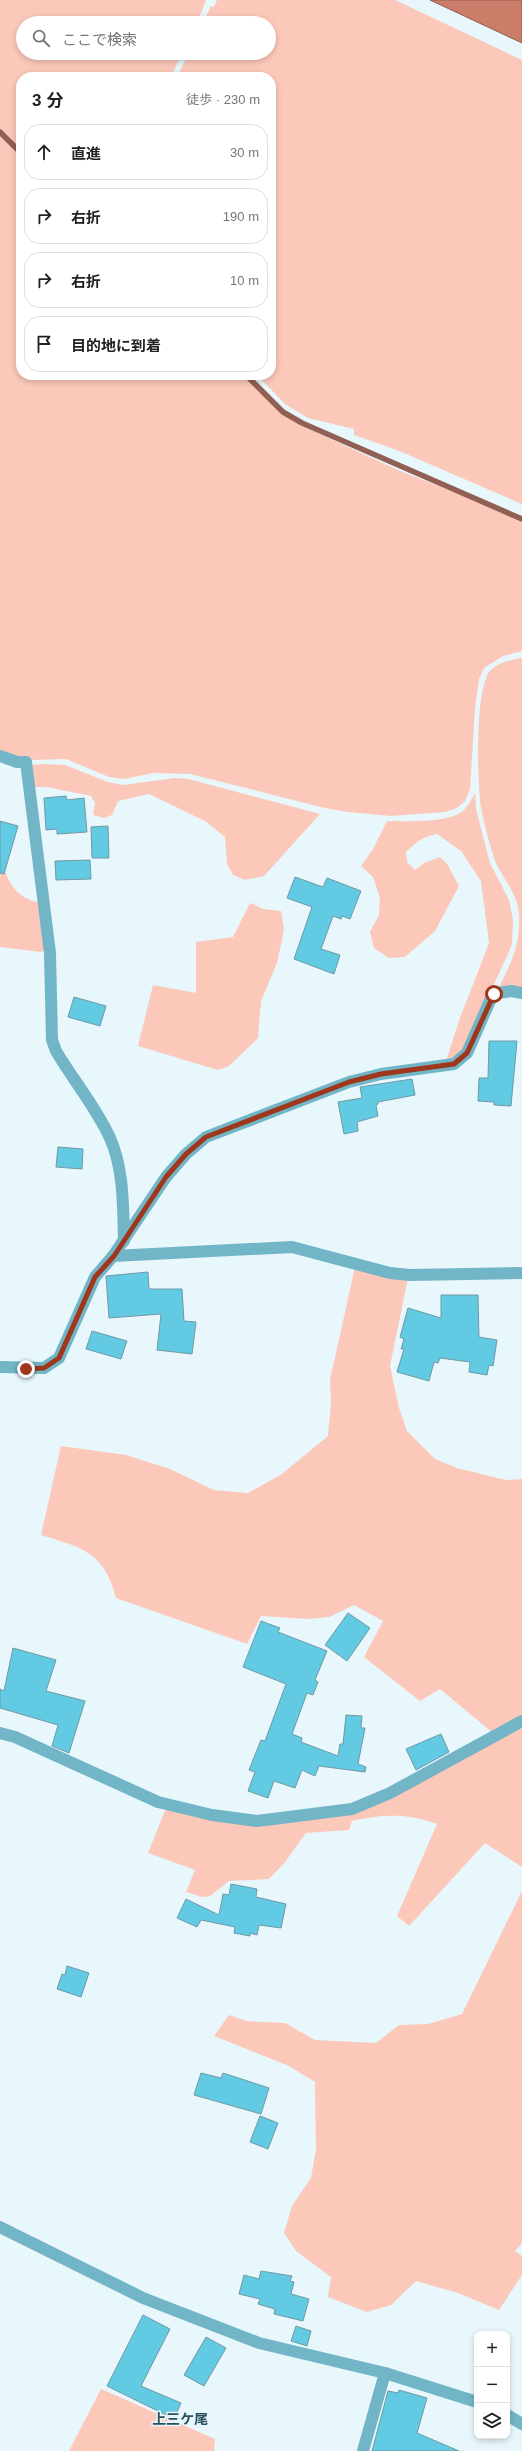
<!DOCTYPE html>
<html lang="ja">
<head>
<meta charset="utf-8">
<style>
  :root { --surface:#fff; --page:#f2f2f2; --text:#222; --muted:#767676; --line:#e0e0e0 }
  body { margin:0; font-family:Arial,"Noto Sans JP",sans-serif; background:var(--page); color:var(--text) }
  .controls { position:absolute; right:12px; bottom:12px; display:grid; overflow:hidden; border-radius:8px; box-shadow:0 2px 6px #0003 }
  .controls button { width:36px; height:36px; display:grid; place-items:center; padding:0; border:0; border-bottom:1px solid var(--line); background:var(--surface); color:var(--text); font:20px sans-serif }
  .stop { position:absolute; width:12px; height:12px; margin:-9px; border:3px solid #9f371d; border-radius:50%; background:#fff }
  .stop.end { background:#9f371d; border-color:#fff; box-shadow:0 1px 4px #0008 }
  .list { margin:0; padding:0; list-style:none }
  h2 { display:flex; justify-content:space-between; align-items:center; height:52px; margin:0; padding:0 16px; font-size:17px }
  h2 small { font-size:13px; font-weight:400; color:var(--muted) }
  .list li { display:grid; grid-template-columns:26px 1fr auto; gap:12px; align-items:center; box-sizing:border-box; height:56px; margin:0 8px 8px; padding:0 8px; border:1px solid var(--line); border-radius:16px }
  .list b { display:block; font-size:15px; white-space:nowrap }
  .list em { font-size:13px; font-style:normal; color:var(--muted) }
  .icon { flex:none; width:22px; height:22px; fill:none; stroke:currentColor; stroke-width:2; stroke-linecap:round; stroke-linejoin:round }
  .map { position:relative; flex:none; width:522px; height:2451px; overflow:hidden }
  .search { position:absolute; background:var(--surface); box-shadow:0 2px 6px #0003; left:16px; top:16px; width:260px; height:44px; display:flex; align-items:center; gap:10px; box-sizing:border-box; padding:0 14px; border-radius:22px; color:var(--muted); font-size:15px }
  .panel { position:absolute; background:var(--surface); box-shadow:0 2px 6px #0003; left:16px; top:72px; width:260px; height:308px; border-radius:16px }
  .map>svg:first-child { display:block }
  .green { fill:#fcc8ba }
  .water { fill:#cb7d6a; stroke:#915f53 }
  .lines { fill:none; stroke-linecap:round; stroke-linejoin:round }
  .stream { stroke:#915f53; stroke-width:5.5 }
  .building { fill:#62cae2; stroke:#7199a4 }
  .minor { stroke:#72b5c6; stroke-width:12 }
  .route { stroke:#9f371d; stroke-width:5 }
  .labels { text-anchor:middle; stroke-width:3; stroke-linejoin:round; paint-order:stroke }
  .quarter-label { font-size:14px; font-weight:bold; fill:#29505a; stroke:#e7f7fc }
</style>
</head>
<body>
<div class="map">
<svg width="522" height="2451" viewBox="0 0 522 2451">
  <rect width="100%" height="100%" fill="#e7f7fc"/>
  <g class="green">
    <path d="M0,0h206l-9,23h-174v30h159l-11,24h-150v73l-21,-21z"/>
    <path d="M217,0h178l127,60v444l-125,-54 -43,-15v-6l-46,-11 -23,-14 -28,-29h14v-298h-94l12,-24h80v-30h-66l8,-17 3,1z"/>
    <path d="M0,135l21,22v218h222l40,39 17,11 98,45 81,32 43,19v130l-19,5 -19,12 -5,11 -4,29 -5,81 -5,12 -8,7 -12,4 -54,4 -43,-4 -23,-4 -135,-34 -37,-1 -29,6 -15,-2 -43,-18 -35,1 -31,-9z"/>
    <path d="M522,658v332l-25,1c14,-28 24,-46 22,-78 -2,-21 -18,-36 -25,-55 -5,-16 -10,-34 -13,-50 -4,-27 -6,-115 8,-136 7,-9 22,-12 33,-14z"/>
    <path d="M44,764l21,1 43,17 15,3 52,-7 13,1 132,35 -56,62 -19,4 -12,-5 -6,-11 -2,-27 -20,-16 -56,-27 -31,7 -6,14 -8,3 -11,-3 2,-12 -4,-7 -44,-9h-15l-2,-22z"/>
    <path d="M475,793l1,16 14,54 19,37 4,20 -1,24 -5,12 -46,100 -15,5 14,-43 29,-75 -8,-62 -20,-30 -24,-17c-13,2 -21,8 -31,18l1,10 8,8 9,-7 16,-6 7,7 12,22 -24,45 -30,26 -16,1 -15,-10 -4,-16 9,-17 1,-17 -7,-21 -12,-11 12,-17 14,-28c20,0 56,2 73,-8 7,-4 11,-13 15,-20z"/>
    <path d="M0,864l3,1c6,21 16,34 38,38l6,45 -6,4 -41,-5z"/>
    <path d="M250,903l13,6 18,2 3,19 -7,33 -16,38 -3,37 -29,28 -11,4 -80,-24 15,-61 43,8v-51l37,-5z"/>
    <path d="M355,1267l53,11 -18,88 9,42 8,23 28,28 22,9 49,12 16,-1v240l-29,14 -53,-44 -20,12 -56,-44 19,-36 -29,-16 -25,12 -20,2 -48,-3 -14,28 -131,-46c-12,-46 -33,-50 -75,-63l20,-89 65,9 44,14 44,21 34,3 34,-19 46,-38 3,-33 -1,-23z"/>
    <path d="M522,1726v141l-37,-24 -76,83 -12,-10 40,-92c-30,-11 -55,-10 -85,-3l-3,9 -43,3 -21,29 -16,17 -40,2 -19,15 -8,1 -16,-5 9,-22 -47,-17 18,-45 41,10 138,-4z"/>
    <path d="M522,1891v352l-7,8 7,5v19l-23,35 -41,-17 -42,-12 -25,24 -24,7 -39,-15 3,-20 -35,-26 -12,-18 8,-27 19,-28 5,-29 -1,-67 -26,-16 -75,-30 15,-21 17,6 39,2 30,17 61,3 23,-18 29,-1 34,-10z"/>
    <path d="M101,2389l114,50 -1,12h-145z"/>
  </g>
  <path class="water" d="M430,0h92v43z"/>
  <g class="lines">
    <g class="stream">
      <path d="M0,132l21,21"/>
      <path d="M246,375l37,37 19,11 220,96"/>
    </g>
  </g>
  <g class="building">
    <path d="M66,796l1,4 17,-2 3,34 -30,2v-5l-11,1 -2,-32z"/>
    <path d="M0,821l18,5 -14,48 -4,-1z"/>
    <path d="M108,826l1,32h-17l-1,-31z"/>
    <path d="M90,860l1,19 -35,1 -1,-19z"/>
    <path d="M295,877l28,10 4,-9 34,13 -11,28 -8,-3 -1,3 -8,-3 -12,33 19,6 -6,19 -40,-15 18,-52 -25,-9z"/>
    <path d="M74,997l32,9 -6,20 -32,-9z"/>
    <path d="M489,1041h28l-6,65 -17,-1v-3l-16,-1 1,-23h9z"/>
    <path d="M412,1079l3,16 -37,7v2l-2,1 2,11 -21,6 1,9 -14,3 -6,-32 24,-4 -2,-11z"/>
    <path d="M58,1147l25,2 -1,20 -26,-2z"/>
    <path d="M148,1272l1,17h33l2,32 12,1 -4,32 -35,-4 4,-36 -52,4 -3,-42z"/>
    <path d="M441,1295h37l1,42 18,3 -4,26 -4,-1 -2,10 -18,-3 1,-10 -30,-4 -2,5 -4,-1 -5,19 -32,-9 7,-23h-3l3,-10 -4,-2 8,-29 33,10z"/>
    <path d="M92,1331l35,10 -6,18 -35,-10z"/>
    <path d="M348,1613l22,15 -23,33 -22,-16z"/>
    <path d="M261,1621l19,7 -2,4 49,19 -12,29 3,2 -5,13 -6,-2 -15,41 10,4 -1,4 37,14 2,-12h3l3,-29 16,1 -1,12h4l-7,36 8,3 -1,5 -46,-6 -4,10 -13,-6 -7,18 -21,-7 -6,17 -20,-7 7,-19 -6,-2 12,-30 4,1 21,-57 -43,-17z"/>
    <path d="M13,1648l43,12 -10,31 39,10 -16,52 -17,-7 6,-21 -58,-17v-19l4,2z"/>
    <path d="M441,1734l8,18 -33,18 -10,-21z"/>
    <path d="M231,1884l26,5 -1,8 30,7 -5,24 -22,-3 -2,10 -7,-2v3l-16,-3 1,-6 -34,-7 -4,7 -20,-9 9,-19 33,16 4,-21 6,1z"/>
    <path d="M67,1966l22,7 -8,24 -24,-8 5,-15 3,1z"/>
    <path d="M201,2073l20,5 2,-5 46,15 -8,26 -67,-19z"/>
    <path d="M260,2116l18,7 -10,26 -18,-7z"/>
    <path d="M261,2271l31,5 -2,5 4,1 -3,12 18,5 -6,22 -29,-7 1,-5 -17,-5 2,-5 -21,-5 5,-19 15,4z"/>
    <path d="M143,2315l27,14 -29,57 40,17 -7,16 -67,-33z"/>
    <path d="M296,2326l15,5 -4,15 -16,-5z"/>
    <path d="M206,2337l20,11 -22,38 -20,-11z"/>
    <path d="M399,2390l28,8 -10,35 42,18h-87l16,-60 10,2z"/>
  </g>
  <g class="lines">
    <g class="minor">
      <path d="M0,756l17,6h9l24,191 2,87 4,11c17,29 40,56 54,87 14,31 13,69 14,103"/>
      <path d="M113,1256l179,-9 98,26 20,2 112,-2"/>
      <path d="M0,1367l44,1 15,-10 36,-81 18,-21 53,-79 20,-23 20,-17 143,-55 32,-8 73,-10 13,-11 26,-59 18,-3 11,2"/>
      <path d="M0,1733l15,4 143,65 54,13 45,6 95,-12 38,-16 132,-72"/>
      <path d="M0,2227l143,71 116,45 126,30 92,29"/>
      <path d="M507,2415l15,9"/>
      <path d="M363,2451l22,-78"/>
    </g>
  </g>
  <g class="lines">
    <path class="route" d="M26,1369l18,-1 15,-10 36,-81 19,-21 52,-79 20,-23 20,-17 143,-55 32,-8 73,-10 13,-11 27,-59"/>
  </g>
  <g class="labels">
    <g class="quarter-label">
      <text x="180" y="2424">上三ケ尾</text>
    </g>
  </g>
</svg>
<div class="controls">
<button>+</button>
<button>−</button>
<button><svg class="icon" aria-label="layers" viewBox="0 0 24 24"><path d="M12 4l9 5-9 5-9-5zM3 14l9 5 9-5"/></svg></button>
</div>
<div class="stop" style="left:494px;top:994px"></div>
<div class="stop end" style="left:26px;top:1369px"></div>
<div class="search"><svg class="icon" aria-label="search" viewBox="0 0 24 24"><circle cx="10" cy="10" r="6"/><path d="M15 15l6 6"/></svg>ここで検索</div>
<section class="panel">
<h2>3 分<small>徒歩 · 230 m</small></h2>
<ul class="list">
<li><svg class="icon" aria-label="ahead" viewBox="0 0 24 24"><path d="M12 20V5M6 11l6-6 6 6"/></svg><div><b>直進</b></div><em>30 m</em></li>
<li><svg class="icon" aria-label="right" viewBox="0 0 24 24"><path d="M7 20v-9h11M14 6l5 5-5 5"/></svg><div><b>右折</b></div><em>190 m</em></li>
<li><svg class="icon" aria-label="right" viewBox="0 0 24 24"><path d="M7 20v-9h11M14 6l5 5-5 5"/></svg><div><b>右折</b></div><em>10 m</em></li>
<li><svg class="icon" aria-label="arrive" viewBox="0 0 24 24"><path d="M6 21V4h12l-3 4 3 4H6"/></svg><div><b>目的地に到着</b></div></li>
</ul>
</section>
</div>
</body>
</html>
